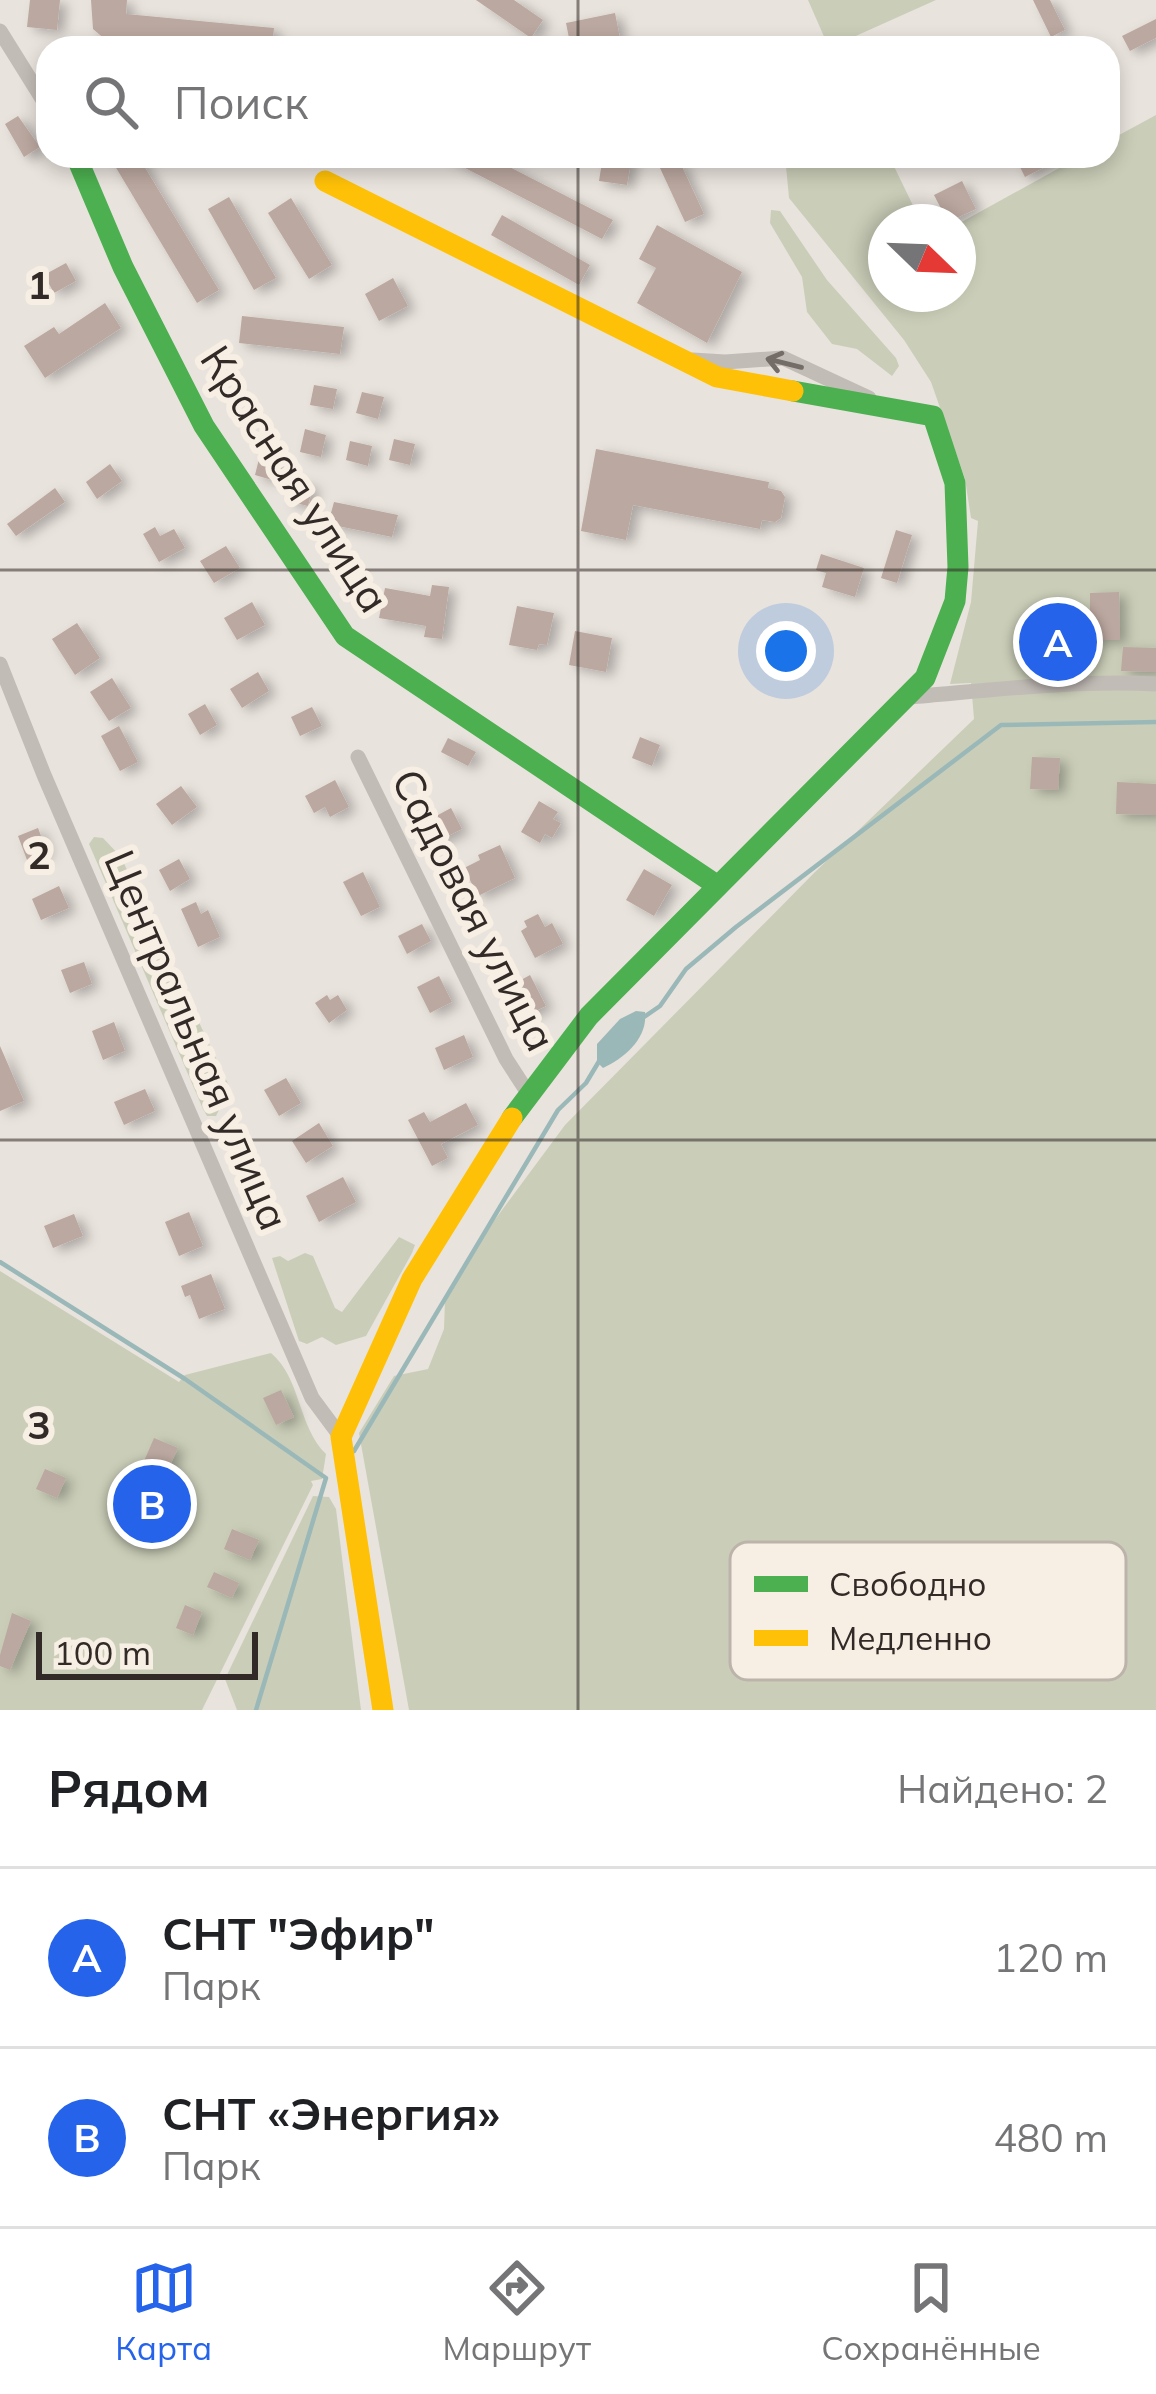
<!DOCTYPE html>
<html lang="ru">
<head>
<meta charset="utf-8">
<style>
  :root { --surface:#fff; --page:#f2f2f2; --text:#202124; --muted:#757577; --line:#e0e0e0; --accent:#2563eb }
  body { margin:0; font-family:Mulish,sans-serif; background:var(--page); color:var(--text) }
  .compass { position:absolute; left:868px; top:204px; width:108px; height:108px; border-radius:50%; background:var(--surface); box-shadow:0 6px 18px #0003; rotate:113deg }
  .scale { position:absolute; left:36px; bottom:30px; width:222px; box-sizing:border-box; padding-left:12px; border:6px solid #322a26; border-top:0; font-size:33px; line-height:42px; white-space:nowrap; color:#322a26; -webkit-text-stroke:9px #f7eee4; paint-order:stroke }
  .you { position:absolute; left:786px; top:651px; width:42px; height:42px; margin:-30px; border:9px solid #fff; border-radius:50%; background:#1a73e8; box-shadow:0 0 0 18px #1a73e833 }
  .badge { display:grid; place-items:center; width:78px; height:78px; border-radius:50%; background:var(--accent); color:#fff; font-size:39px; font-weight:700 }
  .pin { position:absolute; translate:-50% -50%; border:6px solid #fff; box-shadow:0 3px 12px #0006 }
  .list { margin:0; padding:0; list-style:none }
  h2 { display:flex; justify-content:space-between; align-items:center; height:156px; margin:0; padding:0 48px; font-size:51px }
  h2 small { font-size:39px; font-weight:400; color:var(--muted) }
  .list li { display:grid; grid-template-columns:78px 1fr auto; gap:36px; align-items:center; box-sizing:border-box; height:180px; padding:0 48px; border-top:3px solid var(--line) }
  .list b { display:block; font-size:45px; white-space:nowrap }
  .list p { margin:0; font-size:39px; white-space:nowrap; color:var(--muted) }
  .list em { font-size:39px; font-style:normal; color:var(--muted) }
  .icon { flex:none; width:66px; height:66px; fill:none; stroke:currentColor; stroke-width:2; stroke-linecap:round; stroke-linejoin:round }
  .map { position:relative; flex:none; width:1156px; height:1710px; overflow:hidden }
  .search { position:absolute; background:var(--surface); box-shadow:0 6px 18px #0003; left:36px; right:36px; top:36px; height:132px; display:flex; align-items:center; gap:30px; box-sizing:border-box; padding:0 42px; border-radius:36px; color:var(--muted); font-size:45px }
  .sheet { height:516px; background:var(--surface) }
  nav { display:flex; justify-content:space-around; align-items:center; box-sizing:border-box; height:168px; border-top:3px solid var(--line); background:var(--surface); font-size:33px; color:var(--muted) }
  nav a { display:grid; justify-items:center; gap:6px }
  nav .on { color:var(--accent) }
  .map>svg:first-child { display:block }
  .green { fill:#caceb8 }
  .water { fill:#9bb8b9 }
  .lines { fill:none; stroke-linecap:round; stroke-linejoin:round }
  .stream { stroke:#9bb8b9; stroke-width:4.5 }
  .building { fill:#bba8a0; filter:url(#shadow) }
  .street { stroke:#c2bcb6; stroke-width:15 }
  .fast { stroke:#4caf50; stroke-width:21 }
  .slow { stroke:#ffc107; stroke-width:21 }
  .oneway { stroke:#736c67 }
  .grid { fill:none; stroke:#322a26; stroke-width:3; stroke-opacity:0.55 }
  .labels { text-anchor:middle; stroke-width:12; stroke-linejoin:round; paint-order:stroke }
  .street-label { font-size:42px; fill:#322a26; stroke:#f7eee4 }
  .key { fill:#f7eee4; stroke:#bcb3ab; stroke-width:3 }
  .key-label { font-size:33px; fill:#322a26 }
  .grid-label { font-size:39px; text-anchor:middle; font-weight:bold; fill:#322a26; stroke:#f7eee4; stroke-width:12; stroke-linejoin:round; paint-order:stroke }
</style>
</head>
<body>
<div class="map">
<svg width="1156" height="1710" viewBox="0 0 1156 1710">
  <defs>
    <filter id="shadow"><feDropShadow dx="7" dy="4" stdDeviation="6" flood-color="#0004"/></filter>
  </defs>
  <rect width="100%" height="100%" fill="#e9e3dd"/>
  <g class="green">
    <path d="M808,0h128l-107,48z"/>
    <path d="M1156,115v1595h-747l-50,-277 35,-57 34,-7 16,-40 1,-29 26,-48 94,-127 249,-252 160,-154 -3,-36 -21,1 21,-82 7,-81 -7,-3 -6,-39 -34,-97 -27,-42 -115,-142 -4,-42h104l32,66h-35v72h72v-70l123,-68h27v-15z"/>
    <path d="M771,210l9,1 47,69 69,78 3,8 -7,10 -35,-27 -25,-5 -25,-32 -5,-35 -32,-54z"/>
    <path d="M94,837l9,1 18,19 109,231 -14,28h-9l-4,-7 -114,-265z"/>
    <path d="M399,1237l16,8 -3,8 -46,83 -30,9 -14,-8 -15,7 -8,-3 -27,-83 8,-2 8,5 17,-8 8,3 22,52 7,4z"/>
    <path d="M0,1271l179,111 6,-7 86,-22c30,25 27,74 55,101l-4,25 -11,2 2,4 -111,225h-202z"/>
    <path d="M313,1496l16,1 7,12 25,201h-124l-12,-31z"/>
  </g>
  <path class="water" d="M636,1011l9,1c3,26 -20,46 -42,56l-6,-6v-18l23,-25z"/>
  <g class="lines">
    <g class="stream">
      <path d="M644,1017l16,-11 26,-37 50,-42 265,-202 155,-3"/>
      <path d="M0,1262l185,117 141,99 -70,232"/>
      <path d="M354,1451l204,-341 28,-27 15,-25"/>
    </g>
  </g>
  <g class="building">
    <path d="M30,0h30l-3,30 -30,-3z"/>
    <path d="M91,0h36l-1,14 148,14 -2,20 -159,-2 -20,-17z"/>
    <path d="M476,0h38l29,20 -12,18z"/>
    <path d="M1033,0h17l15,30 -14,7z"/>
    <path d="M615,13l5,25 -49,10 -5,-25z"/>
    <path d="M1156,19v19l-26,13 -8,-15z"/>
    <path d="M18,116l22,31 -16,10 -19,-33z"/>
    <path d="M109,156h29l81,134 -22,13z"/>
    <path d="M442,156h46l125,64 -11,19z"/>
    <path d="M603,156h29l-5,29 -28,-4z"/>
    <path d="M1027,156h40l-42,21 -8,-16z"/>
    <path d="M679,160l25,54 -19,8 -25,-54z"/>
    <path d="M962,181l14,28 -28,13 -14,-27z"/>
    <path d="M229,197l47,81 -22,12 -46,-81z"/>
    <path d="M291,198l41,67 -23,14 -41,-66z"/>
    <path d="M502,215l88,50 -11,20 -88,-50z"/>
    <path d="M657,225l85,47 -35,71 -70,-40 19,-35 -17,-9z"/>
    <path d="M66,263l10,18 -22,12 -10,-18z"/>
    <path d="M393,278l15,28 -29,15 -14,-27z"/>
    <path d="M105,303l16,25 -76,50 -21,-32 30,-19 5,7z"/>
    <path d="M242,316l102,11 -4,27 -101,-11z"/>
    <path d="M314,385l23,4 -4,20 -23,-4z"/>
    <path d="M362,392l22,5 -6,22 -22,-6z"/>
    <path d="M305,429l21,6 -5,22 -21,-5z"/>
    <path d="M394,439l21,5 -5,21 -21,-5z"/>
    <path d="M350,441l22,5 -4,20 -22,-6z"/>
    <path d="M596,449l173,33 -1,6 13,3 4,6 -4,21 -6,4 -13,-2 -2,9 -127,-24 -7,35 -45,-9z"/>
    <path d="M261,451l17,4 -6,25 -17,-5z"/>
    <path d="M110,464l12,17 -25,18 -11,-17z"/>
    <path d="M292,480l21,5 -5,21 -21,-5z"/>
    <path d="M55,488l10,14 -49,34 -9,-12z"/>
    <path d="M334,502l64,13 -6,22 -64,-13z"/>
    <path d="M155,527l5,9 14,-7 11,19 -26,14 -16,-28z"/>
    <path d="M896,530l16,5 -15,48 -16,-5z"/>
    <path d="M226,546l14,22 -26,15 -14,-22z"/>
    <path d="M821,554l43,14 -9,29 -33,-10 4,-14 -10,-3z"/>
    <path d="M432,585l17,2 -7,52 -18,-2 2,-11 -47,-8 6,-30 45,8z"/>
    <path d="M1119,592l1,48h-30v-47z"/>
    <path d="M252,602l13,23 -28,15 -13,-22z"/>
    <path d="M517,606l37,7 -7,32 -8,-1 -2,6 -28,-5z"/>
    <path d="M77,623l23,35 -25,17 -23,-36z"/>
    <path d="M575,631l37,7 -6,34 -37,-7z"/>
    <path d="M1123,647l33,1v24l-35,-1z"/>
    <path d="M258,672l11,19 -27,17 -12,-19z"/>
    <path d="M112,678l19,30 -22,13 -19,-29z"/>
    <path d="M205,704l12,21 -17,10 -12,-21z"/>
    <path d="M312,707l10,19 -22,10 -9,-19z"/>
    <path d="M119,726l19,36 -18,9 -19,-35z"/>
    <path d="M640,737l20,8 -8,21 -20,-8z"/>
    <path d="M448,738l28,14 -8,14 -27,-14z"/>
    <path d="M1032,757l28,1 -2,32 -28,-1z"/>
    <path d="M335,780l14,27 -19,10 -5,-10 -11,6 -9,-17z"/>
    <path d="M1117,782l39,2v31l-40,-1z"/>
    <path d="M181,786l16,21 -25,18 -16,-21z"/>
    <path d="M539,801l19,11 -5,7 8,4 -9,15 -7,-4 -5,9 -19,-11z"/>
    <path d="M451,808l11,21 -28,14 -11,-20z"/>
    <path d="M38,828l9,24 -20,8 -9,-24z"/>
    <path d="M500,845l15,33 -37,18 -14,-28 16,-8 -2,-5z"/>
    <path d="M179,859l11,20 -20,12 -11,-21z"/>
    <path d="M644,869l28,16 -18,31 -28,-16z"/>
    <path d="M363,872l17,35 -19,9 -18,-34z"/>
    <path d="M59,886l10,22 -28,12 -9,-21z"/>
    <path d="M196,902l5,12 7,-4 12,27 -22,10 -17,-38z"/>
    <path d="M538,914l7,13 7,-4 11,21 -28,14 -14,-27 6,-4 -3,-6z"/>
    <path d="M422,924l9,17 -24,13 -9,-18z"/>
    <path d="M84,962l8,22 -22,9 -9,-23z"/>
    <path d="M530,975l16,31 -27,13 -12,-25 7,-4 -2,-5z"/>
    <path d="M439,976l13,26 -22,11 -13,-26z"/>
    <path d="M327,995l3,5 8,-5 9,15 -18,13 -14,-20z"/>
    <path d="M114,1022l11,29 -22,9 -11,-29z"/>
    <path d="M464,1035l9,22 -29,13 -9,-22z"/>
    <path d="M0,1046l24,55 -24,10z"/>
    <path d="M286,1078l15,25 -22,13 -15,-26z"/>
    <path d="M145,1089l10,22 -31,14 -10,-23z"/>
    <path d="M466,1103l12,22 -37,19 7,14 -16,8 -24,-46 16,-8 6,10z"/>
    <path d="M319,1123l14,23 -27,17 -14,-22z"/>
    <path d="M343,1177l13,25 -37,20 -13,-26z"/>
    <path d="M189,1212l14,34 -24,10 -14,-34z"/>
    <path d="M74,1214l9,22 -30,12 -9,-22z"/>
    <path d="M211,1274l14,35 -26,10 -9,-24 -5,2 -4,-11z"/>
    <path d="M281,1390l13,27 -18,8 -13,-27z"/>
    <path d="M154,1438l24,10 -9,19 -12,-5 -13,31 -20,-9 5,-13 9,4z"/>
    <path d="M45,1469l21,9 -9,20 -21,-9z"/>
    <path d="M232,1529l27,11 -9,20 -26,-11z"/>
    <path d="M214,1572l25,11 -7,15 -25,-11z"/>
    <path d="M185,1605l17,7 -9,23 -17,-7z"/>
    <path d="M12,1613l19,8 -21,49 -10,-4v-11z"/>
  </g>
  <g class="lines">
    <g class="street">
      <path d="M0,31l48,77"/>
      <path d="M693,360l32,2 58,-4 86,40"/>
      <path d="M0,664l44,111 268,623 29,39"/>
      <path d="M909,697c83,-7 164,-17 247,-13"/>
      <path d="M358,757l148,302 22,34"/>
    </g>
    <g class="fast">
      <path d="M76,156l47,111 81,159 141,210 373,250"/>
      <path d="M512,1118l77,-102 336,-338 30,-77 3,-34 -3,-84 -22,-67 -140,-25"/>
    </g>
    <g class="slow">
      <path d="M325,181l392,196 76,14"/>
      <path d="M383,1710l-42,-273 71,-158 100,-161"/>
    </g>
  </g>
  <defs><path id="oneway-shaft" d="M-6 0H5M1.5-3L5.5 0L1.5 3" fill="none" stroke-width="1.6" stroke-linecap="round" stroke-linejoin="round" transform="scale(3)"/></defs>
  <use class="oneway" href="#oneway-shaft" transform="translate(784 363) rotate(-166)"/>
  <path class="grid" d="M578,0v48M578,156v1554M0,570h1156M0,1140h1156"/>
  <g class="labels">
    <g class="street-label">
      <text transform="translate(295 479) rotate(57)" y="15">Красная улица</text>
      <text transform="translate(474 910) rotate(63)" y="15">Садовая улица</text>
      <text transform="translate(197 1040) rotate(67)" y="15">Центральная улица</text>
    </g>
  </g>
  <rect x="730" y="1542" width="396" height="138" rx="18" class="key"/>
  <rect x="754" y="1576" width="54" height="16" fill="#4caf50"/>
  <rect x="754" y="1630" width="54" height="16" fill="#ffc107"/>
  <g class="key-label">
    <text x="829" y="1596">Свободно</text>
    <text x="829" y="1650">Медленно</text>
  </g>
  <g class="grid-label">
    <text x="39" y="299">1</text>
    <text x="39" y="869">2</text>
    <text x="39" y="1439">3</text>
  </g>
</svg>
<svg class="compass" viewBox="-18 -18 36 36"><path d="M0-13l5 13h-10z" fill="#e53935"/><path d="M0 13l5-13h-10z" fill="#757577"/></svg>
<div class="scale">100 m</div>
<div class="you"></div>
<div class="pin badge" style="left:1058px;top:642px">A</div>
<div class="pin badge" style="left:152px;top:1504px">B</div>
<div class="search"><svg class="icon" aria-label="search" viewBox="0 0 24 24"><circle cx="10" cy="10" r="6"/><path d="M15 15l6 6"/></svg>Поиск</div>
</div>
<section class="sheet">
<h2>Рядом<small>Найдено: 2</small></h2>
<ul class="list">
<li><span class="badge">A</span><div><b>СНТ &quot;Эфир&quot;</b><p>Парк</p></div><em>120 m</em></li>
<li><span class="badge">B</span><div><b>СНТ «Энергия»</b><p>Парк</p></div><em>480 m</em></li>
</ul>
</section>
<nav>
<a class="on"><svg class="icon" aria-label="map" viewBox="0 0 24 24"><path d="M3 6l6-2 6 2 6-2v14l-6 2-6-2-6 2zM9 4v14M15 6v14"/></svg>Карта</a>
<a><svg class="icon" aria-label="directions" viewBox="0 0 24 24"><path d="M12 3l9 9-9 9-9-9zM9 14v-3h6M13 9l2 2-2 2"/></svg>Маршрут</a>
<a><svg class="icon" aria-label="saved" viewBox="0 0 24 24"><path d="M7 4h10v16l-5-4-5 4z"/></svg>Сохранённые</a>
</nav>
</body>
</html>
